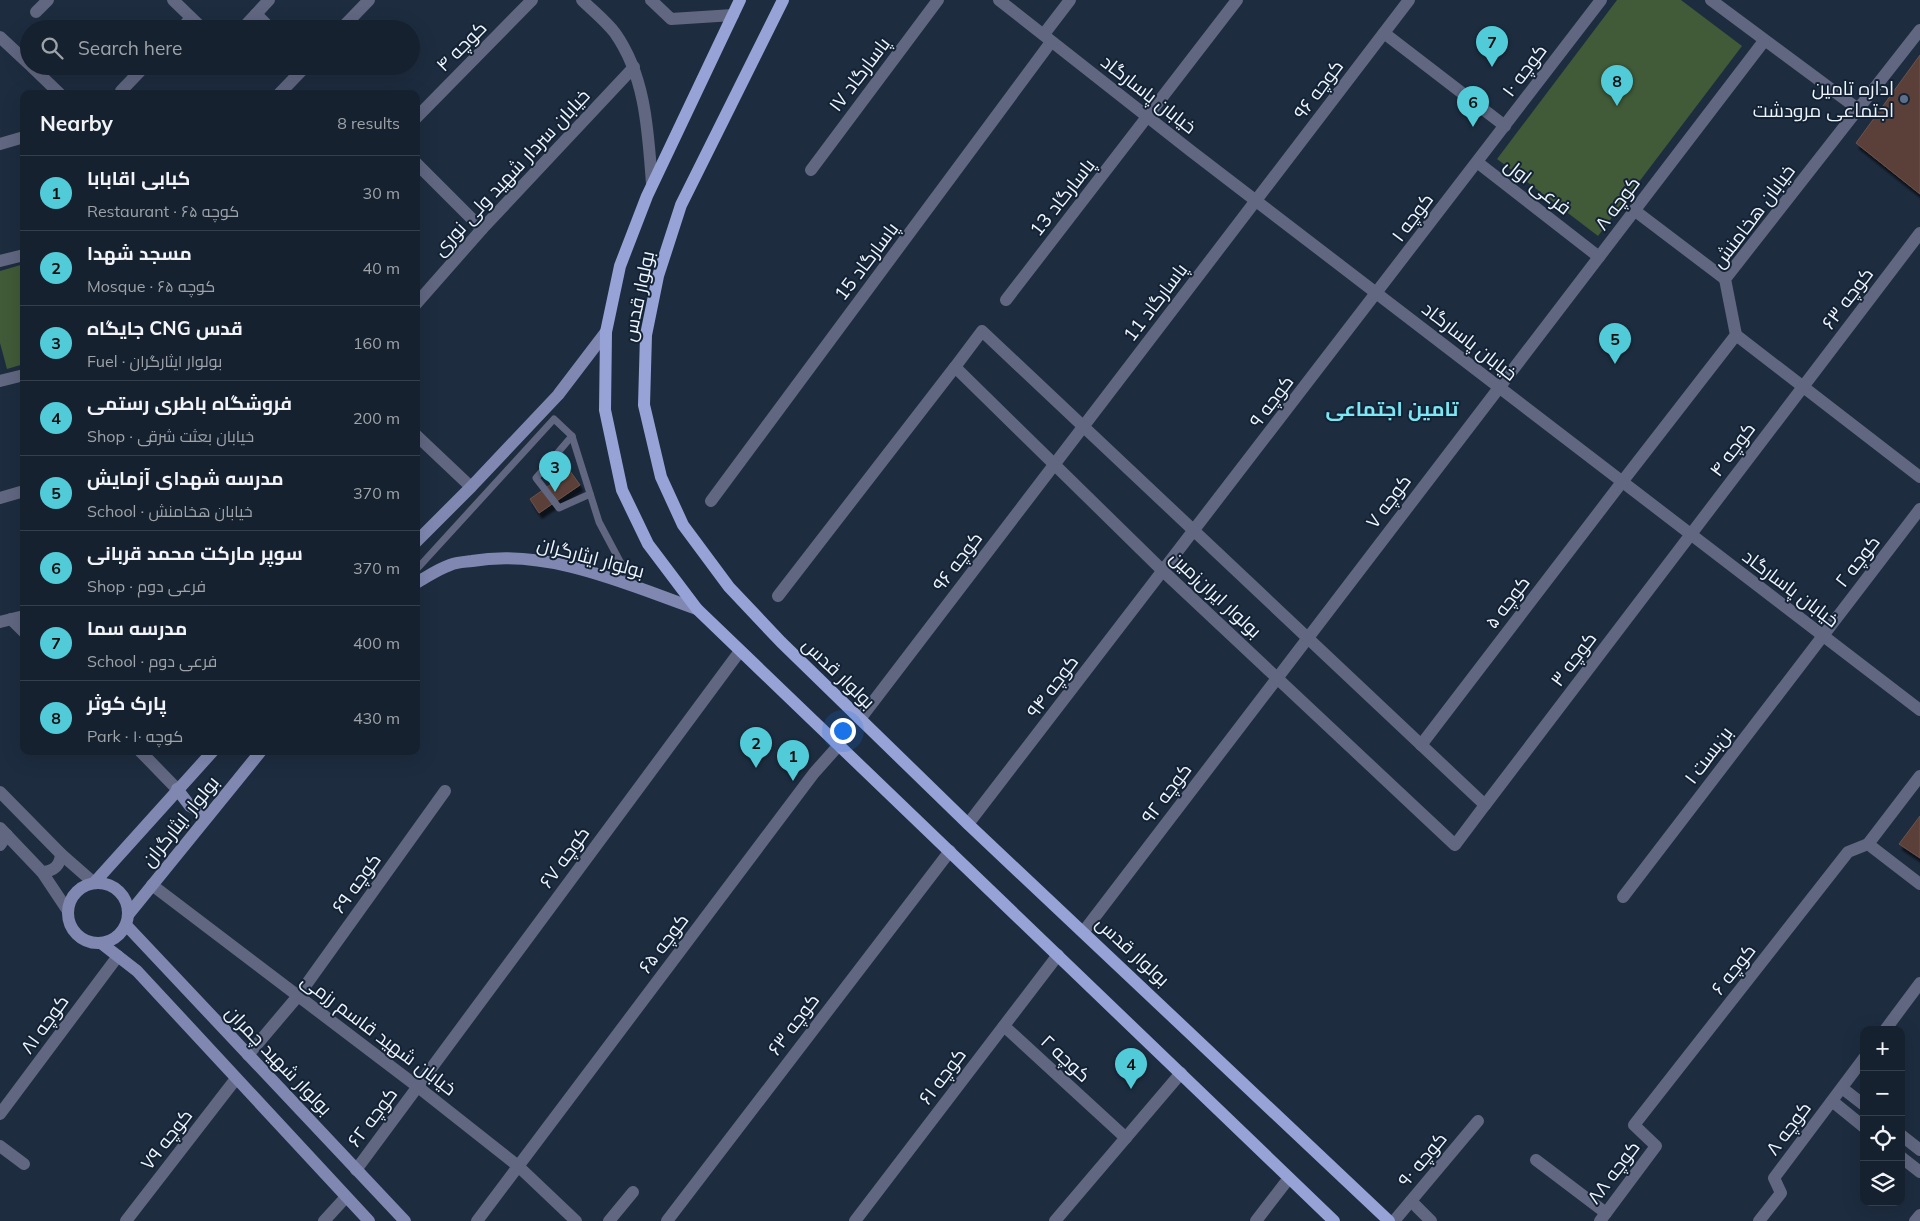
<!DOCTYPE html>
<html lang="en">
<head>
<meta charset="utf-8">
<style>
  :root { --surface:#16212f; --page:#1f2937; --text:#f1f3f6; --muted:#9ea3aa; --line:#353e4b; --accent:#52cbd8 }
  body { margin:0; font-family:Mulish,Cairo,sans-serif; background:var(--page); color:var(--text) }
  .controls { position:absolute; right:15px; bottom:15px; display:grid; overflow:hidden; border-radius:10px; box-shadow:0 5px 20px #0002 }
  .controls button { width:45px; height:45px; display:grid; place-items:center; padding:0; border:0; border-bottom:1px solid var(--line); background:var(--surface); color:var(--text); font:25px sans-serif }
  .you { position:absolute; left:842px; top:730px; width:18px; height:18px; margin:-12px; border:4px solid #fff; border-radius:50%; background:#1a73e8; box-shadow:0 0 0 8px #1a73e833 }
  .badge { display:grid; place-items:center; width:32px; height:32px; border-radius:50%; background:var(--accent); color:#111; font-size:16px; font-weight:700 }
  .pin { position:absolute; translate:-50% -41px; filter:drop-shadow(0 1px 2px #0008) }
  .pin::after { content:''; position:absolute; top:26px; width:18px; height:15px; background:inherit; clip-path:polygon(0 0,100% 0,50% 100%) }
  .list { margin:0; padding:0; list-style:none }
  h2 { display:flex; justify-content:space-between; align-items:center; height:65px; margin:0; padding:0 20px; font-size:21px }
  h2 small { font-size:16px; font-weight:400; color:var(--muted) }
  .list li { display:grid; grid-template-columns:32px 1fr auto; gap:15px; align-items:center; box-sizing:border-box; height:75px; padding:0 20px; border-top:1px solid var(--line) }
  .list b { display:block; font-size:19px; white-space:nowrap }
  .list p { margin:0; font-size:16px; white-space:nowrap; color:var(--muted) }
  .list em { font-size:16px; font-style:normal; color:var(--muted) }
  .icon { flex:none; width:28px; height:28px; fill:none; stroke:currentColor; stroke-width:2; stroke-linecap:round; stroke-linejoin:round }
  .map { position:relative; flex:none; width:1920px; height:1221px; overflow:hidden }
  .search { position:absolute; background:var(--surface); box-shadow:0 5px 20px #0002; left:20px; top:20px; width:400px; height:55px; display:flex; align-items:center; gap:12px; box-sizing:border-box; padding:0 18px; border-radius:28px; color:var(--muted); font-size:19px }
  .panel { position:absolute; background:var(--surface); box-shadow:0 5px 20px #0002; left:20px; top:90px; width:400px; height:665px; border-radius:10px }
  .map>svg:first-child { display:block }
  .green { fill:#415a37 }
  .building { fill:#5a3f37; stroke:#6e534a; filter:url(#shadow) }
  .lines { fill:none; stroke-linecap:round; stroke-linejoin:round }
  .service { stroke:#616781; stroke-width:7 }
  .minor { stroke:#616781; stroke-width:12 }
  .tertiary { stroke:#616781; stroke-width:12 }
  .secondary { stroke:#8088b1; stroke-width:12 }
  .primary { stroke:#97a2d7; stroke-width:12 }
  .service-dot { fill:#5c6f8a; stroke:#132234; stroke-width:2 }
  .labels { text-anchor:middle; stroke-width:4; stroke-linejoin:round; paint-order:stroke }
  .street-label { font-size:19px; fill:#eff5fd; stroke:#132234 }
  .poi-label { font-size:19px; fill:#eff5fd; stroke:#132234; text-anchor:end }
  .neighbourhood-label { font-size:20px; font-weight:bold; fill:#7ce7f3; stroke:#132234 }
</style>
</head>
<body>
<div class="map">
<svg width="1920" height="1221" viewBox="0 0 1920 1221">
  <defs>
    <filter id="shadow"><feDropShadow dx="3" dy="5.5" stdDeviation="1" flood-color="#0009"/></filter>
  </defs>
  <rect width="100%" height="100%" fill="#1d2c3f"/>
  <g class="green">
    <path d="M1617,0h64l61,46 -144,190 -101,-77z"/>
    <path d="M24,264v100l-17,5 -7,-26v-72z"/>
  </g>
  <g class="building">
    <path d="M1920,55v139l-64,-51z"/>
    <path d="M570,471l10,14 -41,28 -9,-14z"/>
    <path d="M1920,816v42l-21,-14z"/>
  </g>
  <g class="lines">
    <g class="service">
      <path d="M572,436l-36,42 23,30 31,-14"/>
      <path d="M416,570l138,-151 18,17 27,86 33,62"/>
    </g>
    <g class="minor">
      <path d="M173,0l30,29"/>
      <path d="M1711,0l147,109"/>
      <path d="M36,12l12,-12"/>
      <path d="M256,14l15,15"/>
      <path d="M181,29l10,-11"/>
      <path d="M242,29l27,-29"/>
      <path d="M341,29l28,-29"/>
      <path d="M1384,33l121,93"/>
      <path d="M1044,34l26,-34"/>
      <path d="M0,37l29,27"/>
      <path d="M31,66l29,28"/>
      <path d="M121,91l24,-25"/>
      <path d="M279,94l27,-28"/>
      <path d="M416,118l116,-118"/>
      <path d="M0,144l24,-7"/>
      <path d="M1477,162l122,95"/>
      <path d="M416,163l66,66"/>
      <path d="M811,170l127,-170"/>
      <path d="M1634,210l91,69"/>
      <path d="M0,261l24,-6"/>
      <path d="M1006,300l231,-300"/>
      <path d="M416,304l66,-75 152,-162"/>
      <path d="M1736,335l184,142"/>
      <path d="M0,381l24,-6"/>
      <path d="M416,435l55,52"/>
      <path d="M0,498l24,-7"/>
      <path d="M711,501l340,-459"/>
      <path d="M778,596l177,-229"/>
      <path d="M11,619l13,13"/>
      <path d="M0,622l24,-6"/>
      <path d="M860,719l549,-719"/>
      <path d="M1421,745l201,-263"/>
      <path d="M140,751l37,38"/>
      <path d="M1485,805l435,-572"/>
      <path d="M968,824l633,-824"/>
      <path d="M0,845l7,-10"/>
      <path d="M152,885l266,202 100,79 58,55"/>
      <path d="M1623,897l297,-388"/>
      <path d="M1084,931l680,-890"/>
      <path d="M1004,1026l122,112"/>
      <path d="M1885,1030l35,-47"/>
      <path d="M248,1055l50,-59 147,-205"/>
      <path d="M1842,1088l22,17"/>
      <path d="M1832,1101l32,26"/>
      <path d="M0,1114l118,-158"/>
      <path d="M1901,1135l19,15"/>
      <path d="M0,1146l24,18"/>
      <path d="M1901,1157l19,15"/>
      <path d="M1536,1160l70,53"/>
      <path d="M356,1170l384,-519"/>
      <path d="M1411,1201l20,20"/>
      <path d="M126,1221l109,-141"/>
      <path d="M324,1221l22,-24"/>
      <path d="M477,1221l337,-448 25,-28"/>
      <path d="M609,1221l24,-29"/>
      <path d="M667,1221l283,-370"/>
      <path d="M855,1221l203,-266"/>
      <path d="M1055,1221l126,-148"/>
      <path d="M1256,1221l33,-43"/>
      <path d="M1394,1221l84,-100"/>
      <path d="M1600,1221l56,-75 -22,-21 214,-273 20,-8"/>
      <path d="M1759,1221l22,-28 -7,-15 90,-120"/>
      <path d="M1915,1221l5,-6"/>
    </g>
    <g class="tertiary">
      <path d="M582,0c10,10 24,21 33,33 31,44 33,99 37,151"/>
      <path d="M651,0l20,19 62,-4"/>
      <path d="M999,0l192,151 729,559"/>
      <path d="M982,331l503,474 -30,40 -292,-274 -208,-204z"/>
      <path d="M1622,482l114,-147 -11,-56 195,-249"/>
      <path d="M1920,776l-52,68 52,40"/>
      <path d="M0,792l61,62 33,29"/>
      <path d="M0,828l42,44 26,39"/>
      <path d="M42,872c12,-1 18,-6 19,-18"/>
    </g>
    <g class="secondary">
      <path d="M416,542l55,-55 87,-92 48,-63"/>
      <path d="M416,583c11,-6 22,-14 34,-18 7,-3 15,-3 22,-4 77,-13 154,23 225,48"/>
      <path d="M177,789l13,17 18,10"/>
      <path d="M94,883l119,-132"/>
      <circle cx="98" cy="913" r="30"/>
      <path d="M128,915l133,-164"/>
      <path d="M126,925l279,296"/>
      <path d="M101,943l36,28 232,250"/>
    </g>
    <g class="primary">
      <path d="M740,0l-93,196 -27,70 -14,66 -1,78 17,80 26,54 49,65 637,612"/>
      <path d="M783,0l-102,205 -23,71 -12,59 -2,70 17,72 22,48 46,62 52,55 187,182 421,397"/>
    </g>
  </g>
  <circle class="service-dot" cx="1904" cy="99" r="5"/>
  <g class="labels">
    <g class="street-label">
      <text transform="translate(461 46) rotate(-45)" y="7">کوچه ۴</text>
      <text transform="translate(1524 70) rotate(-53)" y="7">کوچه ۱۰</text>
      <text transform="translate(859 74) rotate(-53)" y="7">پاسارگاد ۱۷</text>
      <text transform="translate(1318 89) rotate(-53)" y="7">کوچه ۹۶</text>
      <text transform="translate(1149 94) rotate(38)" y="7">خیابان پاسارگاد</text>
      <text transform="translate(511 172) rotate(-47)" y="7">خیابان سردار شهید ولی نوری</text>
      <text transform="translate(1538 186) rotate(38)" y="7">فرعی اول</text>
      <text transform="translate(1062 197) rotate(-52)" y="7">پاسارگاد 13</text>
      <text transform="translate(1617 203) rotate(-53)" y="7">کوچه ۸</text>
      <text transform="translate(1753 216) rotate(-53)" y="7">خیابان هخامنش</text>
      <text transform="translate(1412 217) rotate(-53)" y="7">کوچه ۱</text>
      <text transform="translate(866 261) rotate(-53)" y="7">پاسارگاد 15</text>
      <text transform="translate(638 296) rotate(-78)" y="7">بولوار قدس</text>
      <text transform="translate(1847 298) rotate(-53)" y="7">کوچه ۶۳</text>
      <text transform="translate(1155 302) rotate(-53)" y="7">پاسارگاد 11</text>
      <text transform="translate(1470 341) rotate(38)" y="7">خیابان پاسارگاد</text>
      <text transform="translate(1271 401) rotate(-53)" y="7">کوچه ۹</text>
      <text transform="translate(1732 449) rotate(-53)" y="7">کوچه ۴</text>
      <text transform="translate(1388 501) rotate(-53)" y="7">کوچه ۷</text>
      <text transform="translate(591 557) rotate(15)" y="7">بولوار ایثارگران</text>
      <text transform="translate(957 561) rotate(-53)" y="7">کوچه ۹۶</text>
      <text transform="translate(1857 561) rotate(-52)" y="7">کوچه ۲</text>
      <text transform="translate(1791 588) rotate(37)" y="7">خیابان پاسارگاد</text>
      <text transform="translate(1216 594) rotate(43)" y="7">بولوار ایران‌زمین</text>
      <text transform="translate(1507 602) rotate(-53)" y="7">کوچه ۵</text>
      <text transform="translate(1573 659) rotate(-53)" y="7">کوچه ۳</text>
      <text transform="translate(839 673) rotate(44)" y="7">بولوار قدس</text>
      <text transform="translate(1052 686) rotate(-53)" y="7">کوچه ۹۴</text>
      <text transform="translate(1708 755) rotate(-53)" y="7">بن‌بست ۱</text>
      <text transform="translate(1166 793) rotate(-53)" y="7">کوچه ۹۲</text>
      <text transform="translate(180 821) rotate(-51)" y="7">بولوار ایثارگران</text>
      <text transform="translate(564 857) rotate(-54)" y="7">کوچه ۶۷</text>
      <text transform="translate(356 883) rotate(-54)" y="7">کوچه ۶۹</text>
      <text transform="translate(663 943) rotate(-53)" y="7">کوچه ۶۵</text>
      <text transform="translate(1133 951) rotate(43)" y="7">بولوار قدس</text>
      <text transform="translate(1733 969) rotate(-52)" y="7">کوچه ۶</text>
      <text transform="translate(44 1024) rotate(-54)" y="7">کوچه ۸۱</text>
      <text transform="translate(793 1024) rotate(-53)" y="7">کوچه ۶۳</text>
      <text transform="translate(379 1034) rotate(37)" y="7">خیابان شهید قاسم رزمی</text>
      <text transform="translate(1066 1058) rotate(43)" y="7">کوچه ۲</text>
      <text transform="translate(279 1060) rotate(46)" y="7">بولوار شهید چمران</text>
      <text transform="translate(942 1076) rotate(-53)" y="7">کوچه ۶۱</text>
      <text transform="translate(372 1117) rotate(-53)" y="7">کوچه ۶۲</text>
      <text transform="translate(1788 1128) rotate(-53)" y="7">کوچه ۸</text>
      <text transform="translate(166 1139) rotate(-52)" y="7">کوچه ۷۹</text>
      <text transform="translate(1422 1159) rotate(-50)" y="7">کوچه ۹۰</text>
      <text transform="translate(1613 1172) rotate(-53)" y="7">کوچه ۸۸</text>
    </g>
    <g class="poi-label">
      <text x="1894" y="95">اداره تامین<tspan x="1894" dy="22">اجتماعی مرودشت</tspan></text>
    </g>
    <g class="neighbourhood-label">
      <text x="1392" y="416">تامین اجتماعی</text>
    </g>
  </g>
</svg>
<div class="controls">
<button>+</button>
<button>−</button>
<button><svg class="icon" aria-label="locate" viewBox="0 0 24 24"><circle cx="12" cy="12" r="6"/><path d="M12 2v4M12 18v4M2 12h4M18 12h4"/></svg></button>
<button><svg class="icon" aria-label="layers" viewBox="0 0 24 24"><path d="M12 4l9 5-9 5-9-5zM3 14l9 5 9-5"/></svg></button>
</div>
<div class="you"></div>
<div class="pin badge" style="left:793px;top:781px">1</div>
<div class="pin badge" style="left:756px;top:768px">2</div>
<div class="pin badge" style="left:555px;top:492px">3</div>
<div class="pin badge" style="left:1131px;top:1089px">4</div>
<div class="pin badge" style="left:1615px;top:364px">5</div>
<div class="pin badge" style="left:1473px;top:127px">6</div>
<div class="pin badge" style="left:1492px;top:67px">7</div>
<div class="pin badge" style="left:1617px;top:106px">8</div>
<div class="search"><svg class="icon" aria-label="search" viewBox="0 0 24 24"><circle cx="10" cy="10" r="6"/><path d="M15 15l6 6"/></svg>Search here</div>
<section class="panel">
<h2>Nearby<small>8 results</small></h2>
<ul class="list">
<li><span class="badge">1</span><div><b>کبابی اقابابا</b><p>Restaurant · کوچه ۶۵</p></div><em>30 m</em></li>
<li><span class="badge">2</span><div><b>مسجد شهدا</b><p>Mosque · کوچه ۶۵</p></div><em>40 m</em></li>
<li><span class="badge">3</span><div><b>جایگاه CNG قدس</b><p>Fuel · بولوار ایثارگران</p></div><em>160 m</em></li>
<li><span class="badge">4</span><div><b>فروشگاه باطری رستمی</b><p>Shop · خیابان بعثت شرقی</p></div><em>200 m</em></li>
<li><span class="badge">5</span><div><b>مدرسه شهدای آزمایش</b><p>School · خیابان هخامنش</p></div><em>370 m</em></li>
<li><span class="badge">6</span><div><b>سوپر مارکت محمد قربانی</b><p>Shop · فرعی دوم</p></div><em>370 m</em></li>
<li><span class="badge">7</span><div><b>مدرسه سما</b><p>School · فرعی دوم</p></div><em>400 m</em></li>
<li><span class="badge">8</span><div><b>پارک کوثر</b><p>Park · کوچه ۱۰</p></div><em>430 m</em></li>
</ul>
</section>
</div>
</body>
</html>
